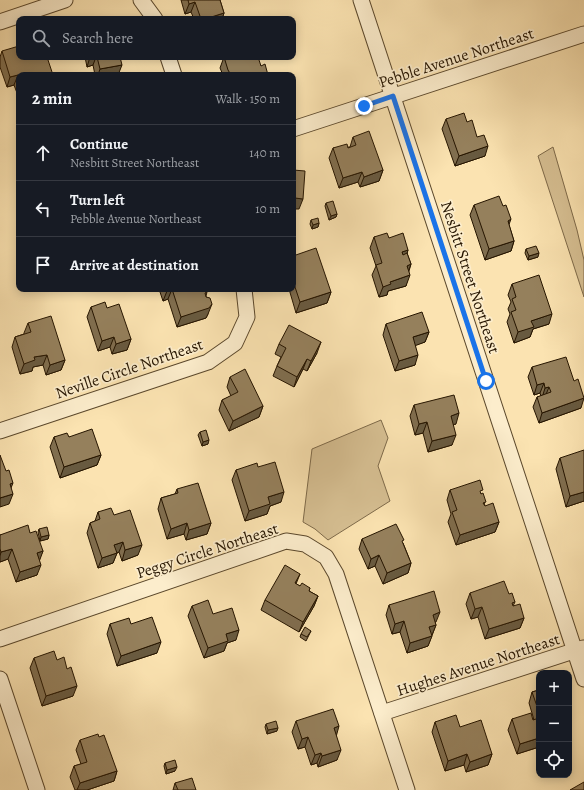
<!DOCTYPE html>
<html lang="en">
<head>
<meta charset="utf-8">
<style>
  :root { --surface:#171b24; --page:#242831; --text:#f1f3f6; --muted:#9ea1a6; --line:#363941 }
  body { margin:0; font-family:Alegreya,serif; background:var(--page); color:var(--text) }
  .controls { position:absolute; right:12px; bottom:12px; display:grid; overflow:hidden; border-radius:8px; box-shadow:0 2px 10px #0003 }
  .controls button { width:36px; height:36px; display:grid; place-items:center; padding:0; border:0; border-bottom:1px solid var(--line); background:var(--surface); color:var(--text); font:20px sans-serif }
  .stop { position:absolute; width:12px; height:12px; margin:-9px; border:3px solid #1a73e8; border-radius:50%; background:#fff }
  .stop.end { background:#1a73e8; border-color:#fff; box-shadow:0 1px 4px #0008 }
  .list { margin:0; padding:0; list-style:none }
  h2 { display:flex; justify-content:space-between; align-items:center; height:52px; margin:0; padding:0 16px; font-size:17px }
  h2 small { font-size:13px; font-weight:400; color:var(--muted) }
  .list li { display:grid; grid-template-columns:26px 1fr auto; gap:12px; align-items:center; box-sizing:border-box; height:56px; padding:0 16px; border-top:1px solid var(--line) }
  .list b { display:block; font-size:15px; white-space:nowrap }
  .list p { margin:0; font-size:13px; white-space:nowrap; color:var(--muted) }
  .list em { font-size:13px; font-style:normal; color:var(--muted) }
  .icon { flex:none; width:22px; height:22px; fill:none; stroke:currentColor; stroke-width:2; stroke-linecap:round; stroke-linejoin:round }
  .map { position:relative; flex:none; width:584px; height:790px; overflow:hidden }
  .search { position:absolute; background:var(--surface); box-shadow:0 2px 10px #0003; left:16px; top:16px; width:280px; height:44px; display:flex; align-items:center; gap:10px; box-sizing:border-box; padding:0 14px; border-radius:8px; color:var(--muted); font-size:15px }
  .panel { position:absolute; background:var(--surface); box-shadow:0 2px 10px #0003; left:16px; top:72px; width:280px; height:220px; border-radius:8px }
  .map>svg:first-child { display:block }
  .green { fill:#d7c093; stroke:#7e6a4a }
  .lines { fill:none; stroke-linecap:round; stroke-linejoin:round }
  .street-casing { stroke:#5b482c; stroke-width:17 }
  .street { stroke:#fcedcc; stroke-width:15 }
  .wall { fill:#806e4f; stroke:#261500 }
  .shaded-wall { fill:#685a40; stroke:#261500 }
  .building { fill:#95805c; stroke:#261500 }
  .route { stroke:#1a73e8; stroke-width:5 }
  .labels { text-anchor:middle; stroke-width:3.5; stroke-linejoin:round; paint-order:stroke }
  .street-label { font-size:16px; fill:#261500; stroke:#fcedcc }
</style>
</head>
<body>
<div class="map">
<svg width="584" height="790" viewBox="0 0 584 790">
  <rect width="100%" height="100%" fill="#fbe3b1"/>
  <filter id="stains"><feTurbulence type="fractalNoise" baseFrequency=".005" numOctaves="4"/><feColorMatrix values="0 0 0 0 .2 0 0 0 0 .09 0 0 0 0 .02 0 0 0 .5 -.17"/></filter>
  <radialGradient id="worn" r=".72"><stop offset=".6" stop-color="#630" stop-opacity="0"/><stop offset="1" stop-color="#630" stop-opacity=".3"/></radialGradient>
  <g class="green">
    <path d="M553,147l24,83 7,30v37l-46,-141z"/>
    <path d="M381,420l7,18 -10,28 12,35 -62,39 -13,-11 -12,-7 9,-73z"/>
  </g>
  <g class="lines">
    <g class="street-casing">
      <g id="street">
        <path d="M141,0l14,19"/>
        <path d="M361,0l223,679"/>
        <path d="M0,22l65,-22"/>
        <path d="M168,57l6,18"/>
        <path d="M293,129l291,-95"/>
        <path d="M0,431l208,-69 27,-19 12,-26 -3,-28"/>
        <path d="M0,639l286,-98 19,3 21,13 10,17 71,216"/>
        <path d="M0,679l37,111"/>
        <path d="M382,713l201,-65"/>
      </g>
    </g>
    <use href="#street" class="street"/>
  </g>
  <g class="wall">
    <path d="M181,0h39l4,13 -2,6h-28l-3,-7 -6,2z"/>
    <path d="M2,51l17,24v18h-2l-3,-8 -7,2 -7,-20v-10z"/>
    <path d="M85,57h35l-2,18h-23l-2,-10 -6,2z"/>
    <path d="M224,57l7,1 30,8 7,9h-45l-3,-7z"/>
    <path d="M446,119l21,3 18,34 -30,10 -13,-37z"/>
    <path d="M353,137l30,33 -4,11 -19,6 -2,-5 -19,6 -10,-30 4,-10 17,-1z"/>
    <path d="M326,203l11,11 -1,3 -7,3 -4,-14z"/>
    <path d="M474,205l35,20 5,16 -3,10 -26,9 -15,-45z"/>
    <path d="M311,220l8,3 -1,4 -6,2 -2,-5z"/>
    <path d="M374,237l15,1 19,12 -1,3 4,11 -2,7 -3,15 -18,5 -1,4 -8,2 -7,-22 4,-9 -6,-18z"/>
    <path d="M526,249l12,8 -10,3 -3,-7z"/>
    <path d="M293,256l38,36 -4,11 -31,10 -7,-24h4z"/>
    <path d="M512,284l37,40 -16,5 -3,8 -16,6 -7,-21 3,-8 -2,-5 3,-7 -3,-7z"/>
    <path d="M159,289h47l1,3 -1,4 2,18 -2,4 -29,9 -9,-28 -5,2z"/>
    <path d="M91,307l16,1 24,31 -4,11 -15,4 -2,-7 -12,4 -11,-34z"/>
    <path d="M28,323l37,37 -4,10 -15,5 -3,-10 -10,2 -1,4 -12,3 -8,-27 3,-10 9,-3v-1z"/>
    <path d="M386,324l43,8 -4,10 -10,3v20l-20,6 -12,-36z"/>
    <path d="M279,344l38,9 -10,18 -4,-2 -9,18 -21,-11 4,-10 4,-9 -6,-3z"/>
    <path d="M532,367l49,41 -42,15 -6,-16 4,-10 4,-1 -1,-3 -6,2 -6,-18z"/>
    <path d="M230,377l33,29 -4,11 -30,14 -10,-21 3,-10 9,-4 -4,-9z"/>
    <path d="M414,405l42,19h-3l-1,21 -24,7 -5,-19 -8,2 -5,-19z"/>
    <path d="M200,432l8,12 -6,2 -4,-11z"/>
    <path d="M54,437h15l32,18 -4,10 -37,13 -10,-31z"/>
    <path d="M560,458l24,43 -18,6 -10,-38z"/>
    <path d="M258,467l23,35 -11,4 -3,8 -22,7 -13,-41 4,-10z"/>
    <path d="M177,489l34,34 -4,11 -21,6 -2,-6 -17,5 -9,-30 3,-11 14,-4z"/>
    <path d="M450,490l32,4 3,12 14,16 -4,10 -39,13 -8,-23 3,-8 -4,-14z"/>
    <path d="M98,512l16,3 24,40 -16,6 -3,-9 -2,1 -4,10 -15,5 -11,-35 3,-10 5,-2z"/>
    <path d="M39,529l10,6 -1,4 -8,2 -2,-9z"/>
    <path d="M30,533l13,18 -4,9 -2,15 -21,7 -8,-23 -8,3v-27z"/>
    <path d="M362,539l41,4 8,20 -3,10 -25,11 -8,-18 -7,3 -9,-20z"/>
    <path d="M296,584l4,2 10,2 -1,3 9,5 -4,10 -15,26 -38,-22 4,-10z"/>
    <path d="M470,593l39,1 6,8 -2,4 11,12 -4,10 -35,11 -7,-22 -7,2 -5,-15z"/>
    <path d="M389,605l47,17 -1,1 1,2 -8,21 -21,7 -7,-21 -8,2 -6,-19z"/>
    <path d="M192,606l21,8 23,26 -9,3 -3,8 -20,7 -16,-42z"/>
    <path d="M110,624h21l26,29 -40,13 -10,-32z"/>
    <path d="M311,631l-5,10 -6,-4 1,-3z"/>
    <path d="M34,658l23,2 16,36 -31,10 -12,-38z"/>
    <path d="M539,690v57l-22,7 -9,-24 4,-11 22,1 -5,-17 3,-11z"/>
    <path d="M296,721l40,14 1,25 -19,7 -1,-4 -6,2 -6,-18 -7,2 -6,-17z"/>
    <path d="M435,722l25,5 32,27 -4,11 -22,7 -2,-7 -19,6 -13,-39z"/>
    <path d="M266,724l11,7 -10,3 -2,-7z"/>
    <path d="M80,740l37,31 -3,10 -27,9h-12l-5,-13 4,-11 7,-2 -5,-14z"/>
    <path d="M165,763l10,8 -9,3 -2,-8z"/>
    <path d="M175,783l21,7h-23z"/>
  </g>
  <g class="shaded-wall">
    <path d="M195,2l-4,10 -6,2 4,-10z"/>
    <path d="M224,13l-2,6h-17z"/>
    <path d="M90,57h6l-3,8 -6,2z"/>
    <path d="M122,65l-4,10h-20l2,-6z"/>
    <path d="M18,75l-4,10 -7,2 3,-10z"/>
    <path d="M19,87v6h-2z"/>
    <path d="M488,146l-3,10 -30,10 4,-10z"/>
    <path d="M383,170l-4,11 -19,6 4,-10z"/>
    <path d="M362,172l-4,10 -19,6 4,-10z"/>
    <path d="M295,198l8,1 -4,10h-6z"/>
    <path d="M337,214l-1,3 -7,3 2,-4z"/>
    <path d="M511,219l-4,11 1,-9z"/>
    <path d="M319,223l-1,4 -6,2 1,-4z"/>
    <path d="M514,241l-3,10 -26,9 4,-11z"/>
    <path d="M408,250l-3,11 -3,-9z"/>
    <path d="M539,253l-1,4 -10,3 1,-4z"/>
    <path d="M411,264l-4,11v-9z"/>
    <path d="M410,275l-4,11 -18,5 -1,4 -8,2 4,-10 7,-5z"/>
    <path d="M172,289l-4,10 -5,2 4,-10z"/>
    <path d="M331,292l-4,11 -31,10 4,-11z"/>
    <path d="M212,304l-4,10 -2,4 -29,9 4,-10z"/>
    <path d="M552,314l-3,10 -16,5 -3,8 -16,6 4,-11 13,-11z"/>
    <path d="M429,332l-4,10 -16,6 4,-11z"/>
    <path d="M114,337l-4,10 -12,4 4,-10z"/>
    <path d="M131,339l-4,11 -15,4 4,-10z"/>
    <path d="M321,342l-4,11 -10,18 4,-10z"/>
    <path d="M47,355l-4,10 -10,2 -1,4 -12,3 4,-10 10,-7z"/>
    <path d="M418,355l-3,10 -20,6 4,-10z"/>
    <path d="M307,359l-4,10 -9,18 3,-10z"/>
    <path d="M65,360l-4,10 -15,5 4,-10z"/>
    <path d="M544,383l-4,10 -6,2 3,-10z"/>
    <path d="M549,387l-4,10 -3,1 3,-10z"/>
    <path d="M584,398l-3,10 -42,15 3,-10z"/>
    <path d="M263,406l-4,11 -30,14 4,-10z"/>
    <path d="M459,413l-3,11 -9,2 4,-10z"/>
    <path d="M427,422l-4,11 -8,2 4,-11z"/>
    <path d="M456,435l-4,10 -24,7 4,-11z"/>
    <path d="M209,440l-1,4 -6,2 1,-4z"/>
    <path d="M101,455l-4,10 -37,13 4,-11z"/>
    <path d="M13,483l-4,10 1,-9z"/>
    <path d="M284,492l-3,10 -11,4 -3,8 -22,7 4,-10 19,-14z"/>
    <path d="M584,492v9l-18,6 4,-11z"/>
    <path d="M13,494l-4,10 -9,3v-9z"/>
    <path d="M499,522l-4,10 -39,13 4,-10z"/>
    <path d="M187,523l-3,11 -17,5 4,-10z"/>
    <path d="M211,523l-4,11 -21,6 3,-10z"/>
    <path d="M49,535l-1,4 -8,2 1,-4z"/>
    <path d="M123,542l-4,10 -8,3 3,-10z"/>
    <path d="M142,545l-4,10 -16,6 3,-11z"/>
    <path d="M12,549l-4,10 -8,3v-6l1,-4z"/>
    <path d="M43,551l-4,11 -2,-9z"/>
    <path d="M117,553l-4,10 -15,5 4,-10z"/>
    <path d="M379,555l-4,11 -7,3 3,-10z"/>
    <path d="M411,563l-3,10 -25,11 4,-11z"/>
    <path d="M41,565l-4,10 -21,7 4,-10z"/>
    <path d="M300,574l-4,10 -1,-1z"/>
    <path d="M318,596l-4,10 -15,26 4,-10z"/>
    <path d="M482,607l-4,10 -7,2 4,-10z"/>
    <path d="M440,612l-4,10 -7,3 4,-10z"/>
    <path d="M524,618l-4,10 -35,11 4,-10z"/>
    <path d="M404,621l-4,11 -8,2 3,-10z"/>
    <path d="M436,625l-4,10 -7,2 4,-10z"/>
    <path d="M239,630l-3,10 -9,3 -3,8 -20,7 4,-10 18,-14z"/>
    <path d="M432,636l-4,10 -21,7 3,-10z"/>
    <path d="M161,642l-4,11 -40,13 4,-10z"/>
    <path d="M77,686l-4,10 -31,10 4,-10z"/>
    <path d="M339,726l-3,11 -2,-9z"/>
    <path d="M278,728l-1,3 -10,3 1,-4z"/>
    <path d="M308,737l-3,10 -7,2 4,-10z"/>
    <path d="M539,738v9l-22,7 3,-10z"/>
    <path d="M341,750l-4,10 -19,7 4,-11z"/>
    <path d="M321,753l-4,10 -6,2 4,-10z"/>
    <path d="M467,754l-3,11 -19,6 3,-10z"/>
    <path d="M492,754l-4,11 -22,7 4,-10z"/>
    <path d="M177,767l-2,4 -9,3 1,-4z"/>
    <path d="M117,771l-3,10 -27,9h-10l3,-7z"/>
  </g>
  <g class="building">
    <path d="M188,0h32l4,13 -19,6h-4l-6,-17 -6,2z"/>
    <path d="M118,18v1h-8z"/>
    <path d="M19,46v11h28l6,18h-34v4l-1,-4 -8,2 -8,-26z"/>
    <path d="M97,57h23l2,8 -22,4z"/>
    <path d="M224,57h7v1l3,-1h24l3,9 4,-2 3,11h-37l-3,-5z"/>
    <path d="M464,113l3,9 5,-2 5,17 7,-2 4,11 -29,10 -13,-37z"/>
    <path d="M369,131l14,39 -19,7 -2,-5 -19,6 -10,-30 14,-4 1,4 8,-3 -3,-8z"/>
    <path d="M293,170l12,1 -2,28 -8,-1 -1,14h-1z"/>
    <path d="M499,196l4,10 3,-1 5,14 -3,2 6,20 -25,8 -15,-44z"/>
    <path d="M333,201l4,13 -6,2 -5,-13z"/>
    <path d="M318,218l1,5 -6,2 -2,-5z"/>
    <path d="M387,233l2,5 14,-5 5,17 -6,2 1,3 4,-2 4,11 -4,2 3,9 -20,7 1,2 -8,3 -7,-22 6,-2 -8,-26z"/>
    <path d="M536,246l3,7 -10,3 -3,-7z"/>
    <path d="M316,248l15,44 -31,10 -7,-21v-25z"/>
    <path d="M539,275l13,39 -21,7 3,6 -16,5 -7,-20 5,-2 -4,-11 4,-2 -4,-13z"/>
    <path d="M166,289h40l1,3 -2,1 1,4 4,1 2,6 -3,4 -28,9 -9,-28 -5,2z"/>
    <path d="M105,302l2,6 12,-4 12,35 -15,5 -2,-7 -12,4 -11,-34z"/>
    <path d="M422,312l7,20 -16,5 5,18 -19,6 -13,-37z"/>
    <path d="M51,316l14,44 -15,5 -3,-10 -13,2 1,3 -11,4 -9,-27 16,-5 -3,-9z"/>
    <path d="M289,325l32,17 -10,19 -4,-2 -10,18 -20,-11 9,-18 -7,-4z"/>
    <path d="M566,357l8,24 4,-2 6,19 -42,15 -5,-16 14,-5 -2,-5 -4,1 -1,-5 -7,2 -5,-18z"/>
    <path d="M245,369l18,37 -30,15 -11,-21 16,-8 -8,-15z"/>
    <path d="M454,395l5,18 -8,3 5,19 -24,6 -5,-19 -8,2 -5,-19z"/>
    <path d="M92,429l9,26 -37,12 -10,-30 13,-4 2,4z"/>
    <path d="M206,430l3,10 -6,2 -3,-10z"/>
    <path d="M584,450v42l-14,4 -10,-38z"/>
    <path d="M0,455l6,16 3,-1 4,13 -3,1 3,10 -13,4z"/>
    <path d="M275,462l9,30 -16,5 2,7 -21,7 -13,-41 21,-7 1,4z"/>
    <path d="M480,480l3,10 -3,1 1,3 2,-1 3,9 -3,1 2,3 8,-3 6,19 -39,13 -8,-23 5,-2 -7,-20z"/>
    <path d="M198,483l13,40 -22,7 -2,-7 -16,6 -10,-31 17,-5 -1,-4z"/>
    <path d="M111,508l3,7 16,-5 12,35 -17,5 -2,-8 -9,3 3,8 -15,5 -12,-35 10,-4 -2,-7z"/>
    <path d="M396,524l8,16 -2,1 9,22 -24,10 -8,-18 -8,4 -9,-20z"/>
    <path d="M28,525l2,8 6,-2 7,20 -6,2 4,12 -21,7 -8,-23 -11,3 -1,-3v-14z"/>
    <path d="M47,527l2,8 -8,2 -2,-8z"/>
    <path d="M285,565l15,9 -5,9 5,3 2,-3 8,5 -1,3 9,5 -15,26 -38,-22z"/>
    <path d="M504,581l5,13 3,-1 3,9 -3,1 1,3 7,-2 4,14 -35,11 -7,-22 -7,2 -5,-16z"/>
    <path d="M434,591l6,21 -7,3 3,10 -7,2 3,9 -22,7 -6,-22 -9,3 -6,-19z"/>
    <path d="M208,600l5,14 19,-6 7,22 -13,4 2,7 -20,7 -16,-42z"/>
    <path d="M152,617l9,25 -40,14 -11,-32 19,-6 2,6z"/>
    <path d="M305,627l6,4 -4,6 -6,-3z"/>
    <path d="M54,651l3,9 7,-3 3,12 4,-2 6,19 -31,10 -12,-38z"/>
    <path d="M539,690v22l-7,-20z"/>
    <path d="M333,709l6,17 -5,2 7,22 -19,6 -1,-3 -6,2 -7,-18 -6,2 -6,-18z"/>
    <path d="M531,713l2,7 6,-2v20l-19,6 -8,-25z"/>
    <path d="M456,715l4,12 21,-7 11,34 -22,8 -3,-8 -19,7 -13,-39z"/>
    <path d="M276,721l2,7 -10,2 -2,-6z"/>
    <path d="M98,734l1,3 5,-2 13,36 -37,12 -6,-17 13,-4 -7,-22z"/>
    <path d="M175,760l2,7 -10,3 -2,-7z"/>
    <path d="M192,778l4,12h-18l-3,-7z"/>
    <path d="M584,782v8h-14z"/>
  </g>
  <g class="lines">
    <path class="route" d="M364,106l29,-10 93,285"/>
  </g>
  <g class="labels">
    <g class="street-label">
      <text transform="translate(456 57) rotate(-18)" y="6">Pebble Avenue Northeast</text>
      <text transform="translate(471 277) rotate(72)" y="6">Nesbitt Street Northeast</text>
      <text transform="translate(129 368) rotate(-19)" y="6">Neville Circle Northeast</text>
      <text transform="translate(207 550) rotate(-18)" y="6">Peggy Circle Northeast</text>
      <text transform="translate(478 664) rotate(-18)" y="6">Hughes Avenue Northeast</text>
    </g>
  </g>
  <rect width="100%" height="100%" filter="url(#stains)"/>
  <rect width="100%" height="100%" fill="url(#worn)"/>
</svg>
<div class="controls">
<button>+</button>
<button>−</button>
<button><svg class="icon" aria-label="locate" viewBox="0 0 24 24"><circle cx="12" cy="12" r="6"/><path d="M12 2v4M12 18v4M2 12h4M18 12h4"/></svg></button>
</div>
<div class="stop" style="left:486px;top:381px"></div>
<div class="stop end" style="left:364px;top:106px"></div>
<div class="search"><svg class="icon" aria-label="search" viewBox="0 0 24 24"><circle cx="10" cy="10" r="6"/><path d="M15 15l6 6"/></svg>Search here</div>
<section class="panel">
<h2>2 min<small>Walk · 150 m</small></h2>
<ul class="list">
<li><svg class="icon" aria-label="ahead" viewBox="0 0 24 24"><path d="M12 20V5M6 11l6-6 6 6"/></svg><div><b>Continue</b><p>Nesbitt Street Northeast</p></div><em>140 m</em></li>
<li><svg class="icon" aria-label="left" viewBox="0 0 24 24"><path d="M17 20v-9H6M10 6l-5 5 5 5"/></svg><div><b>Turn left</b><p>Pebble Avenue Northeast</p></div><em>10 m</em></li>
<li><svg class="icon" aria-label="arrive" viewBox="0 0 24 24"><path d="M6 21V4h12l-3 4 3 4H6"/></svg><div><b>Arrive at destination</b></div></li>
</ul>
</section>
</div>
</body>
</html>
